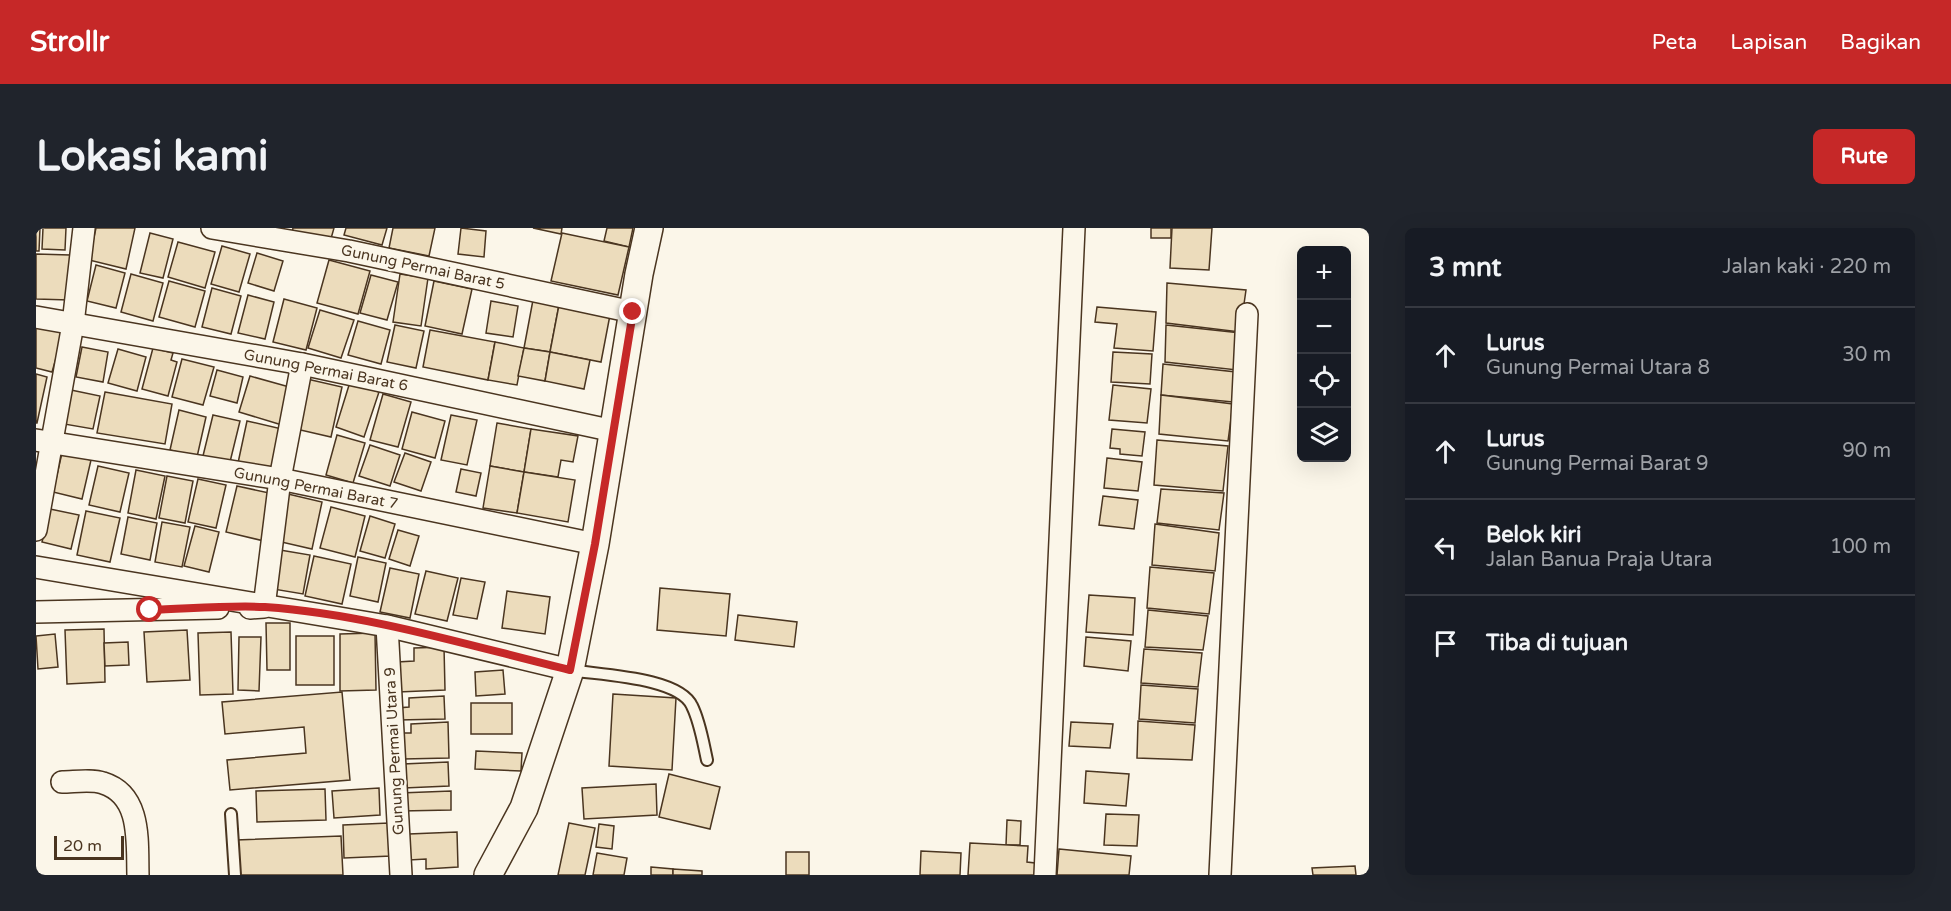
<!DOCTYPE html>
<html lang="id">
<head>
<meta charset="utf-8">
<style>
  :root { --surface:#171b24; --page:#20242c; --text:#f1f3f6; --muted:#9ea1a6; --line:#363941; --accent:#c62828 }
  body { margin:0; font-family:"Varela Round",sans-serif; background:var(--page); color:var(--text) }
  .controls { position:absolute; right:18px; top:18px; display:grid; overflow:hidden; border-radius:9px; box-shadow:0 6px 24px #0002 }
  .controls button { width:54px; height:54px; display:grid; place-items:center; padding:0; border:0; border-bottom:2px solid var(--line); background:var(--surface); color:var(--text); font:30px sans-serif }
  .scale { position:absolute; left:18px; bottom:15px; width:70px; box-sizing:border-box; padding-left:6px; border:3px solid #4a3520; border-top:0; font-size:16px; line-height:21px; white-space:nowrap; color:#4a3520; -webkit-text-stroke:4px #fbf6e9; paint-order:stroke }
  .stop { position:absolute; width:18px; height:18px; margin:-14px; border:4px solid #c62828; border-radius:50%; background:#fff }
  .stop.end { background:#c62828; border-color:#fff; box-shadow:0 2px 6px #0008 }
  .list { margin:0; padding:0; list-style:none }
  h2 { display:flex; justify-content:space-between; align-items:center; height:78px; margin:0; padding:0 24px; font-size:26px }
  h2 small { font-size:20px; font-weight:400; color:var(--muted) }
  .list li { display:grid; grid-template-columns:39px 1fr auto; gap:18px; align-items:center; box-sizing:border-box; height:96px; padding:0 24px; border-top:2px solid var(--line) }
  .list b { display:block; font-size:22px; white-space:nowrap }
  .list p { margin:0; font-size:20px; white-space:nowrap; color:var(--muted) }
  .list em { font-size:20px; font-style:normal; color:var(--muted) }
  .icon { flex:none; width:33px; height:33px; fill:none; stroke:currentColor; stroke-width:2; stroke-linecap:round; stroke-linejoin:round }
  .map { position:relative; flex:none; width:1333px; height:647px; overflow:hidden; border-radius:9px }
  header { display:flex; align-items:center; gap:36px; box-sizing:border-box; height:84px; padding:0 30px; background:var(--accent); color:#fff }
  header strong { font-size:28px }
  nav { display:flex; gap:33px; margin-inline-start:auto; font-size:21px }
  .intro { display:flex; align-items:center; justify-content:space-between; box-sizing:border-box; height:144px; padding:0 36px }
  h1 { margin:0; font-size:42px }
  .button { padding:15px 27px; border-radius:9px; background:var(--accent); color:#fff; font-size:21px; font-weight:700 }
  main { display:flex; gap:36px; padding:0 36px }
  aside { flex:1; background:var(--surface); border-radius:9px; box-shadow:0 6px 24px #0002 }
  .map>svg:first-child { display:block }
  .building { fill:#ecdcbc; stroke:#4a3520; stroke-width:1.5 }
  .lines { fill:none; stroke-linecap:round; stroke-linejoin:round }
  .service-casing { stroke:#4a3520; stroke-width:14 }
  .minor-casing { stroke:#4a3520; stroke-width:24 }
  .tertiary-casing { stroke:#4a3520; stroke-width:30 }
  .service { stroke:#fbf6e9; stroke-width:10 }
  .minor { stroke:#fbf6e9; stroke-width:21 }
  .tertiary { stroke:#fbf6e9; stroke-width:27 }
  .route { stroke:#c62828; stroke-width:8 }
  .labels { text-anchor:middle; stroke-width:4.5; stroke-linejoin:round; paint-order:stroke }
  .street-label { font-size:15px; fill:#4a3520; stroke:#fbf6e9 }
</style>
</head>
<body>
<header>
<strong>Strollr</strong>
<nav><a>Peta</a><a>Lapisan</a><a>Bagikan</a></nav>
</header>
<div class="intro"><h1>Lokasi kami</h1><a class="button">Rute</a></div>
<main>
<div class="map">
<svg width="1333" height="647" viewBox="0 0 1333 647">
  <rect width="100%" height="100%" fill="#fbf6e9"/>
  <g class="building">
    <path d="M0,0h4l-1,23h-3z"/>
    <path d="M7,0h23l-1,22 -23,-1z"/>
    <path d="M60,0h39l-9,41 -37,-9z"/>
    <path d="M257,0h41l-4,14 -38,-10z"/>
    <path d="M310,0h41l-5,17 -38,-10z"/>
    <path d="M357,0h42l-6,28 -40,-8z"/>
    <path d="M425,0l25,3 -2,26 -26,-3z"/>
    <path d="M497,0h29l-1,6z"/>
    <path d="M571,0h26l-4,19 -25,-6z"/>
    <rect x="1115" y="0" width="20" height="10"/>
    <path d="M1136,0h40l-3,42 -39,-2z"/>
    <path d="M114,5l23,6 -10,39 -23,-5z"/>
    <path d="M526,5l67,14 -11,48 -67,-14z"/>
    <path d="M142,14l37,10 -10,36 -37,-11z"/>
    <path d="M186,18l28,8 -11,38 -28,-8z"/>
    <path d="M221,25l26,8 -9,30 -26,-8z"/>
    <path d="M0,26l34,1 -1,45 -33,-1z"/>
    <path d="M293,32l41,11 -12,43 -41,-11z"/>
    <path d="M60,37l29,8 -9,35 -29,-7z"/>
    <path d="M95,46l32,9 -10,38 -32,-9z"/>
    <path d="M364,46l28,4 -7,48 -28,-4z"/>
    <path d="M335,47l27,7 -11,38 -27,-7z"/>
    <path d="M133,53l36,10 -10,36 -36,-10z"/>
    <path d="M398,53l38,8 -10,45 -37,-8z"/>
    <path d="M1131,55l79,7 -6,42 -74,-9z"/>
    <path d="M176,60l29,8 -10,38 -29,-7z"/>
    <path d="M212,67l26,7 -9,37 -27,-6z"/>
    <path d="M248,71l33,9 -11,42 -33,-8z"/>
    <path d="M497,72l26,5 -9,47 -26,-4z"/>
    <path d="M455,73l27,5 -5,31 -27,-4z"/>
    <path d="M523,77l51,10 -9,47 -51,-10z"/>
    <path d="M1061,79l59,5 -3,39 -39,-3 3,-24 -22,-2z"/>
    <path d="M284,82l34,10 -13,38 -33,-10z"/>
    <path d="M322,93l32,9 -9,34 -33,-9z"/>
    <path d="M0,95l28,8 -12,41 -16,-4z"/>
    <path d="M359,97l29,6 -8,37 -29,-6z"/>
    <path d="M1130,97l75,8 -4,37 -72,-8z"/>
    <path d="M394,102l65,12 -7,38 -65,-13z"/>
    <path d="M459,114l29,6 -7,37 -29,-5z"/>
    <path d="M46,119l26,5 -5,30 -27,-5z"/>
    <path d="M117,120l20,5 -2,7 6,2 -9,34 -26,-7z"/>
    <path d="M488,120l26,4 -5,29 -27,-5z"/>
    <path d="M82,121l28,8 -9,34 -29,-8z"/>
    <path d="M514,124l40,8 -6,29 -39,-8z"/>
    <path d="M1077,124l39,2 -2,30 -39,-2z"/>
    <path d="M146,131l32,8 -11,38 -31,-8z"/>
    <path d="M1127,136l73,8 -3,30 -72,-7z"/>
    <path d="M181,142l26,7 -6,26 -27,-7z"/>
    <path d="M0,146l11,3 -10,46h-1z"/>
    <path d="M214,148l43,12 -11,37 -43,-13z"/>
    <path d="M271,151l35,8 -11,50 -35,-8z"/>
    <path d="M314,154l29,10 -15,45 -28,-10z"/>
    <path d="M1077,157l38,4 -4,34 -38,-3z"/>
    <path d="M35,162l29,6 -7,33 -29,-5z"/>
    <path d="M69,164l67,12 -7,40 -68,-11z"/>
    <path d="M347,166l28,8 -13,45 -28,-7z"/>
    <path d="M1125,167l72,9 -5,37 -69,-7z"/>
    <path d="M143,182l27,7 -9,40 -27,-7z"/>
    <path d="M376,184l33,9 -10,37 -33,-9z"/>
    <path d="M177,187l27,6 -11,45 -27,-6z"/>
    <path d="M415,187l26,5 -10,45 -26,-5z"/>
    <path d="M211,193l35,8 -9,41 -35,-7z"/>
    <path d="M461,195l34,6 -7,43 -34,-6z"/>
    <path d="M495,201l47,7 -5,26 -12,-2 -3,17 -34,-5z"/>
    <path d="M1076,201l33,3 -3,24 -22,-2v-5l-10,-1z"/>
    <path d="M301,207l28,8 -12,40 -27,-8z"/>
    <path d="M1121,212l71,6 -5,45 -69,-6z"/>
    <path d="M334,217l30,10 -10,31 -31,-10z"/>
    <path d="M26,225l29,7 -9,39 -29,-7z"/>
    <path d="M369,225l26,9 -10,29 -27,-9z"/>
    <path d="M1071,230l35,4 -4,29 -34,-3z"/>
    <path d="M62,238l31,7 -9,39 -31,-7z"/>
    <path d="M454,238l34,6 -7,41 -34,-5z"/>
    <path d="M425,241l20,4 -5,23 -20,-4z"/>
    <path d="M100,242l29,6 -9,43 -28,-6z"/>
    <path d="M488,244l51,8 -7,42 -51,-9z"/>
    <path d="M131,248l26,5 -8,42 -26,-5z"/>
    <path d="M162,251l28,6 -10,43 -28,-6z"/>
    <path d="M201,258l37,8 -10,47 -38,-9z"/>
    <path d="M1125,261l63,4 -5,37 -62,-7z"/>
    <path d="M252,266l34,8 -10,47 -35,-8z"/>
    <path d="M1067,268l35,4 -4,29 -35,-4z"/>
    <path d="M295,279l34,9 -10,41 -35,-9z"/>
    <path d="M14,281l29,6 -8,34 -29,-7z"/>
    <path d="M50,283l34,7 -10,44 -33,-7z"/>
    <path d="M334,288l25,8 -10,34 -25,-7z"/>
    <path d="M92,289l29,6 -7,37 -29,-6z"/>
    <path d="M126,294l28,5 -8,40 -27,-5z"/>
    <path d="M1119,296l64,9 -4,38 -63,-6z"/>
    <path d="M159,298l24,6 -10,40 -25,-6z"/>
    <path d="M362,302l21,6 -9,30 -21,-7z"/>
    <path d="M244,322l30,5 -7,39 -30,-5z"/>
    <path d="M278,328l37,8 -9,40 -37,-8z"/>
    <path d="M322,329l28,6 -8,39 -28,-6z"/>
    <path d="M1114,339l64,6 -5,41 -62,-6z"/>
    <path d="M354,340l29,6 -9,44 -30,-6z"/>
    <path d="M390,343l32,7 -11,43 -32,-7z"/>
    <path d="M425,350l24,4 -8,37 -24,-4z"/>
    <path d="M624,360l70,6 -4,42 -69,-6z"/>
    <path d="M471,363l43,6 -5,37 -43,-6z"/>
    <path d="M1053,367l46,3 -2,37 -47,-3z"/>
    <path d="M1112,382l60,6 -5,34 -58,-3z"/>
    <path d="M702,387l59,7 -3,25 -59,-7z"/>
    <path d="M230,395h24v47h-23z"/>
    <path d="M68,401l1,53 -38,2 -2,-54z"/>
    <path d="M151,402l3,50 -43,2 -3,-50z"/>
    <path d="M195,404l2,62 -33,1 -2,-62z"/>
    <path d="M339,405l1,57 -36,1v-57z"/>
    <path d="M19,406l3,33 -20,2 -2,-33z"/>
    <rect x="260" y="408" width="38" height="49"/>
    <path d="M203,409h22l-2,54 -21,-1z"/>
    <path d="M1050,409l45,4 -3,30 -44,-5z"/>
    <path d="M92,414l1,23 -24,1 -1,-23z"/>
    <path d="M408,419l1,43 -47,2 -1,-30 17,-1v-13z"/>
    <path d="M1108,421l58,4 -4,34 -57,-4z"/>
    <path d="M467,442l2,24 -29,2 -1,-24z"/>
    <path d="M1105,457l57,4 -3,34 -56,-4z"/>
    <path d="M306,464l8,88 -120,10 -3,-30 79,-7 -2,-26 -79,7 -3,-32z"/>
    <path d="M577,466l63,4 -4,72 -63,-4z"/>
    <path d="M408,468l1,23 -47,1 -1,-12 12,-1v-9z"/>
    <rect x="435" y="475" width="41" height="31"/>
    <path d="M1102,493l57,4 -3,35 -55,-2z"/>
    <path d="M412,494l1,36 -46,1 -1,-26h9v-9z"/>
    <path d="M1035,494l42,2 -3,24 -41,-2z"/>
    <path d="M440,523l46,2 -1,18 -46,-2z"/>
    <path d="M412,534l1,24 -45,2 -1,-24z"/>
    <path d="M1050,543l43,3 -3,32 -42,-3z"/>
    <path d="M633,546l51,13 -10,42 -51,-12z"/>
    <path d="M620,556l1,31 -73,4 -2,-31z"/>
    <path d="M343,560l1,27 -46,3 -2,-27z"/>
    <path d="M289,561l1,31 -69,2 -1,-31z"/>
    <path d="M415,563v19l-50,1 -1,-18z"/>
    <path d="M1070,586l33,1 -2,31 -33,-1z"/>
    <path d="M971,592l14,1 -1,24h-14z"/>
    <path d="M353,595l2,33 -47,2 -1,-33z"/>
    <path d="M533,595l26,5 -10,47h-27z"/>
    <path d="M563,596l15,2 -2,23 -16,-2z"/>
    <path d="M421,604l1,35 -32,2v-10l-17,1v-26z"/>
    <path d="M305,608l2,39h-106l-1,-35z"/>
    <path d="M934,615l58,3 -1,16 8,1v12h-67z"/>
    <path d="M1023,621l72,7 -2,19h-72z"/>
    <path d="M885,623l40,2 -1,22h-40z"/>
    <rect x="750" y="624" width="23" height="23"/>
    <path d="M561,625l30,5 -3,17h-31z"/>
    <path d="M1319,638l1,9h-43l-1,-7z"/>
    <path d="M615,639l22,2v6h-22z"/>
    <path d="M637,641l29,2v4h-29z"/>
  </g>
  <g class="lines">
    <g class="service-casing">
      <g id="service">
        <path d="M534,442c29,5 109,7 122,36 8,16 11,36 15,54"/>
        <path d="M195,586l4,61"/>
      </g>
    </g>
    <g class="minor-casing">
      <g id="minor">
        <path d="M176,0l137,23 284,61"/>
        <path d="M0,89l266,47 312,67"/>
        <path d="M0,212l244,39 315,65"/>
        <path d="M0,302l37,-206 11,-96"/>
        <path d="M0,339l351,59 183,44"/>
        <path d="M214,380l14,-1 16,-128 22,-115"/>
        <path d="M0,384l182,-4"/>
        <path d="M351,398l14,249"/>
        <path d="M26,554c12,0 30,-3 41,1 39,12 34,59 35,92"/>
        <path d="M1009,647l29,-647"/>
        <path d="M1184,647l27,-561"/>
      </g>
    </g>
    <g class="tertiary-casing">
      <path id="tertiary" d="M452,647l36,-67 46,-138 25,-126 44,-270 10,-46"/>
    </g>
    <use href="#service" class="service"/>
    <use href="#minor" class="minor"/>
    <use href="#tertiary" class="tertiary"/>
  </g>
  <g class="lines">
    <path class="route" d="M114,382c38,-1 77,-5 115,-3 102,7 206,39 305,63l25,-126 38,-232"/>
  </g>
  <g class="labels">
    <g class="street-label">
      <text transform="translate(387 39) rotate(12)" y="5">Gunung Permai Barat 5</text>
      <text transform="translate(290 142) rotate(11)" y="5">Gunung Permai Barat 6</text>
      <text transform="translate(280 260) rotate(11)" y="5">Gunung Permai Barat 7</text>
      <text transform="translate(358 523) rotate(-93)" y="5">Gunung Permai Utara 9</text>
    </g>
  </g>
</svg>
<div class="controls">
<button>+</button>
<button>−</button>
<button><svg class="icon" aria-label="locate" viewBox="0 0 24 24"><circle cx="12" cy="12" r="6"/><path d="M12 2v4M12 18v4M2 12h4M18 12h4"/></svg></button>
<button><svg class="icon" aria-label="layers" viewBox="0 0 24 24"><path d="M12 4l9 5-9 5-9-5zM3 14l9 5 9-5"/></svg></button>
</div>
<div class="scale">20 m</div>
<div class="stop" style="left:114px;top:382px"></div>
<div class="stop end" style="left:597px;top:84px"></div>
</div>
<aside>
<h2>3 mnt<small>Jalan kaki · 220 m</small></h2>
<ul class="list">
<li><svg class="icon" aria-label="ahead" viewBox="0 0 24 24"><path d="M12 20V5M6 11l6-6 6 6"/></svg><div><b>Lurus</b><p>Gunung Permai Utara 8</p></div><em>30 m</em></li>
<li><svg class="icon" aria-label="ahead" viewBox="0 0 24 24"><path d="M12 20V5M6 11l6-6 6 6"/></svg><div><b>Lurus</b><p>Gunung Permai Barat 9</p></div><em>90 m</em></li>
<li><svg class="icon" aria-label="left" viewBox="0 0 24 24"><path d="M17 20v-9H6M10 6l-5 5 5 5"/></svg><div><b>Belok kiri</b><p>Jalan Banua Praja Utara</p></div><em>100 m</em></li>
<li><svg class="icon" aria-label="arrive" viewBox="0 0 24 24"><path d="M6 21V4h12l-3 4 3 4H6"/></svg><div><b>Tiba di tujuan</b></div></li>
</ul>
</aside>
</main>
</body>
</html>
